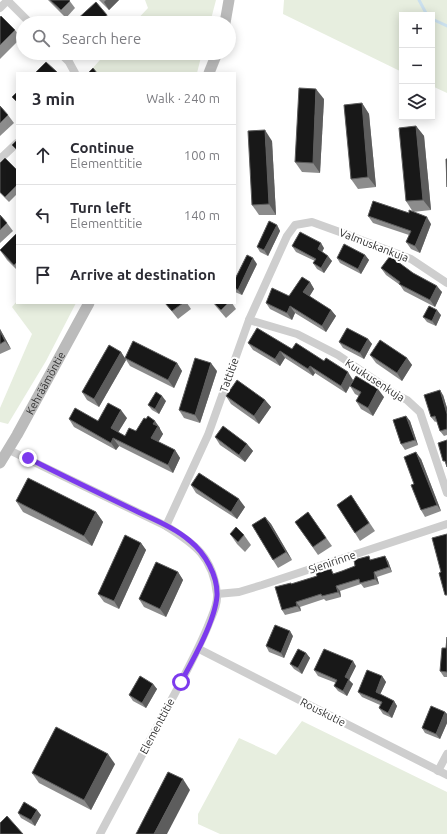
<!DOCTYPE html>
<html lang="en">
<head>
<meta charset="utf-8">
<style>
  :root { --surface:#fff; --page:#f2f2f3; --text:#2b2b33; --muted:#7c7c81; --line:#e1e1e2 }
  body { margin:0; font-family:Ubuntu,sans-serif; background:var(--page); color:var(--text) }
  .controls { position:absolute; right:12px; top:12px; display:grid; overflow:hidden; border-radius:0px; box-shadow:0 2px 10px #0003 }
  .controls button { width:36px; height:36px; display:grid; place-items:center; padding:0; border:0; border-bottom:1px solid var(--line); background:var(--surface); color:var(--text); font:20px sans-serif }
  .stop { position:absolute; width:12px; height:12px; margin:-9px; border:3px solid #7c3aed; border-radius:50%; background:#fff }
  .stop.end { background:#7c3aed; border-color:#fff; box-shadow:0 1px 4px #0008 }
  .list { margin:0; padding:0; list-style:none }
  h2 { display:flex; justify-content:space-between; align-items:center; height:52px; margin:0; padding:0 16px; font-size:17px }
  h2 small { font-size:13px; font-weight:400; color:var(--muted) }
  .list li { display:grid; grid-template-columns:26px 1fr auto; gap:12px; align-items:center; box-sizing:border-box; height:60px; padding:0 16px; border-top:1px solid var(--line) }
  .list b { display:block; font-size:15px; white-space:nowrap }
  .list p { margin:0; font-size:13px; white-space:nowrap; color:var(--muted) }
  .list em { font-size:13px; font-style:normal; color:var(--muted) }
  .icon { flex:none; width:22px; height:22px; fill:none; stroke:currentColor; stroke-width:2; stroke-linecap:round; stroke-linejoin:round }
  .map { position:relative; flex:none; width:447px; height:834px; overflow:hidden }
  .search { position:absolute; background:var(--surface); box-shadow:0 2px 10px #0003; left:16px; top:16px; width:220px; height:44px; display:flex; align-items:center; gap:10px; box-sizing:border-box; padding:0 14px; border-radius:22px; color:var(--muted); font-size:15px }
  .panel { position:absolute; background:var(--surface); box-shadow:0 2px 10px #0003; left:16px; top:72px; width:220px; height:232px; border-radius:0px }
  .map>svg:first-child { display:block }
  .green { fill:#e7eedf }
  .lines { fill:none; stroke-linecap:round; stroke-linejoin:round }
  .stream { stroke:#cbe0ee; stroke-width:3 }
  .street { stroke:#cecece; stroke-width:8 }
  .secondary { stroke:#bbb; stroke-width:11 }
  .wall { fill:#8c8c8c }
  .shaded-wall { fill:#5d5d5d }
  .building { fill:#181818; stroke:#5d5d5d }
  .route { stroke:#7c3aed; stroke-width:5 }
  .labels { text-anchor:middle; stroke-width:4; stroke-linejoin:round; paint-order:stroke }
  .street-label { font-size:11px; fill:#313131; stroke:#fff }
</style>
</head>
<body>
<div class="map">
<svg width="447" height="834" viewBox="0 0 447 834">
  <rect width="100%" height="100%" fill="#fff"/>
  <g class="green">
    <path d="M145,0h71l-6,23h-76l14,-15z"/>
    <path d="M284,0h163v93l-15,-7v-71h-30v57l-119,-58z"/>
    <path d="M106,53h96l-5,20h-101l-4,-4z"/>
    <path d="M17,301v2h59l-30,58 -38,63 -8,-2v-14l32,-74 -20,-27z"/>
    <path d="M302,721l145,71v42h-227l-22,-10v-10l41,-76 37,17z"/>
  </g>
  <g class="lines">
    <g class="stream">
      <path d="M419,0l8,15"/>
      <path d="M432,19l15,7"/>
    </g>
    <g class="street">
      <path d="M8,1l22,22"/>
      <path d="M0,8l8,-8"/>
      <path d="M60,53l9,9 6,11"/>
      <path d="M0,159l17,-16"/>
      <path d="M249,320l48,14 41,21 59,40 10,5 13,12 27,81"/>
      <path d="M9,450l157,76c29,18 47,31 51,68 1,11 -5,21 -9,32 -12,29 -27,56 -42,84 -22,41 -44,83 -66,124"/>
      <path d="M166,526l42,-91 41,-115 38,-84 8,-11 17,-3 36,13 63,24 36,24"/>
      <path d="M217,594l22,-2 23,-7 185,-61"/>
      <path d="M199,649l248,126"/>
      <path d="M438,771l9,-17"/>
    </g>
    <g class="secondary">
      <path d="M225,23l4,-23"/>
      <path d="M209,73l8,-20"/>
      <path id="s1" d="M0,463l17,-28 72,-132"/>
    </g>
  </g>
  <g class="wall">
    <path d="M48,0h21l6,8 -9,10z"/>
    <path d="M99,0h20l-10,10z"/>
    <path d="M107,15l6,7 -1,1h-39z"/>
    <path d="M0,17l15,13 6,8 -21,21z"/>
    <path d="M324,99l-4,74 -18,-1 -7,-10z"/>
    <path d="M362,103l7,11 7,73 -18,2 -7,-10z"/>
    <path d="M0,106l8,9 6,8 -14,13z"/>
    <path d="M416,126l8,10 7,74 -18,2 -7,-11z"/>
    <path d="M272,141l4,74h-17l-7,-10z"/>
    <path d="M0,163l17,7v24l-8,8 -9,-9z"/>
    <path d="M0,215l7,8 6,8 -13,12z"/>
    <path d="M368,216l63,8 -11,29 -9,-4 -5,-7 3,-7 -36,-12z"/>
    <path d="M277,225l3,6 -12,25 -8,-4 -3,-5z"/>
    <path d="M17,233v37l-10,-10 -7,-10z"/>
    <path d="M292,246l32,2 -2,4 10,9 -8,12 -7,-4 -4,-6 2,-2 -19,-9z"/>
    <path d="M365,255l4,5 -8,14 -21,-11 -3,-5z"/>
    <path d="M257,264l-15,31 -7,-3v-13z"/>
    <path d="M381,268l32,5 29,19 -7,15 -31,-16 -4,-6 -14,-10z"/>
    <path d="M310,282l4,7 -5,7 22,14 5,6 -10,16 -31,-19 -3,7 -22,-11 -4,-6 23,-7z"/>
    <path d="M165,303h22l4,6 -13,10z"/>
    <path d="M213,303h19l4,6 -10,9z"/>
    <path d="M441,315l-5,11 -9,-4 -4,-5z"/>
    <path d="M0,329l11,20 -11,5z"/>
    <path d="M368,339l4,5 -8,15 -21,-11 -4,-6z"/>
    <path d="M248,343l44,6 61,31 -3,6 34,11 -11,19 -12,-7 -5,-8 3,-5 -4,-2 -5,-8 -4,7 -31,-20 -2,3 -28,-18 -5,8 -27,-16z"/>
    <path d="M121,352l5,8 -27,47 -12,-7 -5,-8z"/>
    <path d="M370,355l37,3 5,7 -10,16 -26,-18z"/>
    <path d="M125,358l52,5 5,8 -8,17 -44,-22z"/>
    <path d="M217,371l-17,52 -16,-5 -5,-8z"/>
    <path d="M443,395l4,13v27l-3,1 -4,-5 -3,-10 -2,1 -4,-5z"/>
    <path d="M226,396l39,4 6,7 -12,17 -28,-20z"/>
    <path d="M166,401l-7,13 -7,-4 -4,-5z"/>
    <path d="M406,416l4,5 8,24 -13,5 -4,-6z"/>
    <path d="M127,418l-9,14 7,4 11,-5 24,-3v1l3,5 -5,8 17,8 5,8 -7,15 -54,-27 -3,4 -42,-23 -5,-8 29,2z"/>
    <path d="M215,437l32,7 6,7 -8,11 -25,-17z"/>
    <path d="M421,459l20,52 -16,6 -4,-7 -7,-26z"/>
    <path d="M191,485l54,22 -8,12 -41,-26z"/>
    <path d="M351,495l24,36 -15,10 -5,-8z"/>
    <path d="M16,501l80,11 7,10 -11,24 -69,-34z"/>
    <path d="M308,512l24,34 -14,9 -23,-33z"/>
    <path d="M265,517l6,7 21,36 -14,8 -5,-8z"/>
    <path d="M230,534l14,1 7,10 -6,7 -8,-8z"/>
    <path d="M141,543l5,7 -27,59 -15,-7 -6,-8z"/>
    <path d="M372,560l16,1 4,11 -15,5 2,7 -15,4 -3,-4 -21,7 1,6 -15,4 -2,-2 -24,8 1,4 -16,4 -3,-5 10,-26 25,-8 14,-7 3,5z"/>
    <path d="M178,572l5,8 -17,37 -22,-10 -5,-8z"/>
    <path d="M293,636l-9,22 -15,-6 -3,-6z"/>
    <path d="M447,637v40h-3l-4,-6 6,-23z"/>
    <path d="M306,653l4,5 -8,16 -8,-5 -4,-5z"/>
    <path d="M356,666l-7,14 4,4 -6,12 -9,-5 -4,-5 2,-3 -18,-7 -4,-6z"/>
    <path d="M382,676l4,6 -6,12 14,7 3,5 -5,12 -9,-4 -4,-6 1,-3 -18,-8 -4,-5z"/>
    <path d="M153,684l4,5 -11,19 -13,-7 -4,-6z"/>
    <path d="M445,712l2,2v9l-7,16 -15,-6 -3,-5z"/>
    <path d="M115,764l-24,46 -52,-27 -7,-10z"/>
    <path d="M18,813l23,2 -6,11 -14,-8z"/>
  </g>
  <g class="shaded-wall">
    <path d="M106,0h13l-10,10 -5,-8z"/>
    <path d="M316,89l8,10 -4,74 -7,-10z"/>
    <path d="M362,103l7,11 7,73 -8,-10z"/>
    <path d="M416,126l8,10 7,74 -8,-10z"/>
    <path d="M265,130l7,11 4,74 -7,-11z"/>
    <path d="M427,217l4,7 -11,29 -5,-7z"/>
    <path d="M277,225l3,6 -12,25 -4,-6z"/>
    <path d="M321,243l3,5 -3,6 -3,-5z"/>
    <path d="M365,255l4,5 -8,14 -3,-5z"/>
    <path d="M328,256l4,5 -8,12 -3,-5z"/>
    <path d="M253,258l4,6 -15,31 -4,-5z"/>
    <path d="M310,282l4,7 -6,10 -5,-7z"/>
    <path d="M437,286l5,6 -7,15 -5,-7z"/>
    <path d="M290,306l5,7 -3,7 -5,-7z"/>
    <path d="M331,310l5,6 -10,16 -4,-6z"/>
    <path d="M437,310l4,5 -5,11 -4,-5z"/>
    <path d="M0,329l11,20 -6,-8 -5,-10z"/>
    <path d="M368,339l4,5 -8,15 -4,-6z"/>
    <path d="M280,351l5,7 -5,8 -5,-7z"/>
    <path d="M121,352l5,8 -27,47 -5,-8z"/>
    <path d="M407,358l5,7 -10,16 -5,-8z"/>
    <path d="M177,363l5,8 -8,17 -6,-8z"/>
    <path d="M211,363l6,8 -17,52 -5,-8z"/>
    <path d="M310,366l5,7 -2,3 -5,-7z"/>
    <path d="M348,372l5,8 -7,13 -5,-7z"/>
    <path d="M378,389l6,8 -11,19 -5,-8z"/>
    <path d="M440,390l3,5 4,13v6z"/>
    <path d="M162,396l4,5 -7,13 -4,-5z"/>
    <path d="M265,400l6,7 -12,17 -5,-8z"/>
    <path d="M121,410l6,8 -11,18 -5,-8z"/>
    <path d="M406,416l4,5 8,24 -3,-5z"/>
    <path d="M155,421l5,7v1l3,5 -7,12 -5,-8 2,-14z"/>
    <path d="M113,438l6,8 -3,4 -5,-7z"/>
    <path d="M247,444l6,7 -8,11 -6,-7z"/>
    <path d="M175,450l5,8 -7,15 -5,-8z"/>
    <path d="M416,452l5,7 20,52 -4,-6z"/>
    <path d="M239,499l6,8 -8,12 -6,-7z"/>
    <path d="M96,512l7,10 -11,24 -8,-10z"/>
    <path d="M265,517l6,7 21,36 -6,-8z"/>
    <path d="M141,543l5,7 -27,59 -5,-8z"/>
    <path d="M385,556l3,5 4,11 -3,-5z"/>
    <path d="M178,572l5,8 -17,37 -6,-8z"/>
    <path d="M374,572l3,5 2,7 -4,-5z"/>
    <path d="M336,586l4,5 1,6 -3,-5z"/>
    <path d="M296,602l4,5 1,4 -4,-5z"/>
    <path d="M290,631l3,5 -9,22 -3,-5z"/>
    <path d="M306,653l4,5 -8,16 -4,-6z"/>
    <path d="M353,661l3,5 -7,14 4,4 -6,12 -4,-5 2,-14z"/>
    <path d="M382,676l4,6 -7,15 -3,-5z"/>
    <path d="M153,684l4,5 -11,19 -4,-5z"/>
    <path d="M394,701l3,5 -5,12 -4,-5z"/>
    <path d="M445,712l2,2v9l-7,16 -4,-5z"/>
    <path d="M108,754l7,10 -24,46 -7,-10z"/>
    <path d="M183,779l7,11 -23,44h-13z"/>
    <path d="M37,810l4,5 -6,11 -4,-6z"/>
  </g>
  <g class="building">
    <path d="M50,0h19l1,1 -9,9z"/>
    <path d="M96,2l11,13 -9,8h-25z"/>
    <path d="M1,16l14,14 -15,15v-28z"/>
    <path d="M46,62l11,10 -1,1h-21z"/>
    <path d="M93,68l4,5h-9z"/>
    <path d="M299,88l17,1 -3,74 -18,-1z"/>
    <path d="M17,92v10l-5,-5z"/>
    <path d="M362,103l6,74 -17,2 -7,-74z"/>
    <path d="M0,106l8,9 -8,8z"/>
    <path d="M416,126l7,74 -17,1 -7,-73z"/>
    <path d="M265,130l4,74 -17,1 -4,-74z"/>
    <path d="M17,140v10l-5,-5z"/>
    <path d="M5,158l12,12v15l-12,12 -5,-5v-29z"/>
    <path d="M446,159h1v28z"/>
    <path d="M373,201l36,12v-3l18,7 -12,29 -9,-4 5,-11 -43,-15z"/>
    <path d="M0,215l7,8 -7,7z"/>
    <path d="M269,221l8,4 -13,25 -7,-3z"/>
    <path d="M300,232l21,11 -3,6 10,7 -7,12 -8,-5 3,-4 -24,-13z"/>
    <path d="M17,233v29l-3,3 -14,-15z"/>
    <path d="M344,244l21,11 -7,14 -21,-11z"/>
    <path d="M247,255l6,3 -15,32 -3,-2v-9z"/>
    <path d="M390,256l23,17 24,13 -7,14 -31,-16 1,-2 -19,-14z"/>
    <path d="M302,277l8,5 -7,10 28,18 -9,16 -32,-20 -3,7 -21,-10 6,-15 17,8z"/>
    <path d="M165,303h18l-11,8z"/>
    <path d="M214,303h14l-7,7z"/>
    <path d="M429,306l8,4 -5,11 -9,-4z"/>
    <path d="M257,328l35,21 4,-6 28,18 2,-3 22,14 -7,14 -31,-20 -2,3 -28,-18 -5,8 -27,-16z"/>
    <path d="M347,328l21,11 -8,14 -21,-11z"/>
    <path d="M0,331l5,10 -5,3z"/>
    <path d="M380,340l27,18 -10,15 -27,-18z"/>
    <path d="M133,341l44,22 -9,17 -43,-22z"/>
    <path d="M109,345l12,7 -27,47 -12,-7z"/>
    <path d="M195,358l16,5 -16,52 -16,-5z"/>
    <path d="M356,376l22,13 -10,19 -12,-7 5,-9 -11,-6z"/>
    <path d="M237,380l28,20 -11,16 -28,-20z"/>
    <path d="M440,390l7,24v15l-7,2 -5,-15 -4,1 -7,-22z"/>
    <path d="M156,392l6,4 -7,13 -7,-4z"/>
    <path d="M108,403l13,7 -10,18 14,8 4,-8 7,3 8,-13 2,1 2,-3 7,5 -2,3 5,2 -7,12 24,12 -7,15 -55,-27 -2,5 -42,-24 6,-11 23,13z"/>
    <path d="M406,416l9,24 -14,4 -8,-24z"/>
    <path d="M223,426l24,18 -8,11 -24,-18z"/>
    <path d="M447,440v27l-2,-6h-2l-5,-18z"/>
    <path d="M416,452l21,53 -16,5 -10,-25 3,-1 -10,-27z"/>
    <path d="M199,473l40,26 -8,13 -40,-27z"/>
    <path d="M28,478l68,34 -12,24 -68,-35z"/>
    <path d="M351,495l18,28 -14,10 -18,-28z"/>
    <path d="M308,512l18,26 -13,9 -18,-25z"/>
    <path d="M265,517l21,35 -13,8 -21,-35z"/>
    <path d="M236,527l8,8 -6,7 -8,-8z"/>
    <path d="M447,534v61h-2l-6,-22 2,-1 -9,-34z"/>
    <path d="M125,535l16,8 -27,58 -16,-7z"/>
    <path d="M369,556l1,4 15,-4 4,11 -15,5 1,7 -15,4 -1,-4 -23,7 2,6 -16,4 -1,-2 -25,8 1,4 -15,4 -7,-23 16,-4v1l26,-8 -1,-3 15,-4 2,5 9,-3 13,-5 -1,-6z"/>
    <path d="M156,562l22,10 -18,37 -21,-10z"/>
    <path d="M275,625l15,6 -9,22 -15,-7z"/>
    <path d="M447,637v35l-7,-1 2,-23h4z"/>
    <path d="M298,649l8,4 -8,15 -8,-4z"/>
    <path d="M324,649l29,12 -8,16 4,2 -6,12 -9,-5 3,-6 -23,-10z"/>
    <path d="M367,670l15,6 -6,16 18,9 -6,12 -9,-5 3,-6 -24,-10z"/>
    <path d="M140,676l13,8 -11,19 -13,-8z"/>
    <path d="M431,706l14,6 -9,22 -14,-6z"/>
    <path d="M56,727l52,27 -24,46 -52,-27z"/>
    <path d="M168,772l15,7 -29,55h-18z"/>
    <path d="M24,802l13,8 -6,10 -13,-7z"/>
    <path d="M7,816l16,18h-23v-11z"/>
  </g>
  <g class="lines">
    <path class="route" d="M28,458c35,18 71,35 106,52 18,9 40,17 56,31 15,12 28,35 27,55 -2,25 -24,64 -36,86"/>
  </g>
  <g class="labels">
    <g class="street-label">
      <text transform="translate(374 245) rotate(21)" y="4">Valmuskankuja</text>
      <text transform="translate(229 375) rotate(-70)" y="4">Tattitie</text>
      <text transform="translate(375 380) rotate(33)" y="4">Kuukusenkuja</text>
      <text dy="4" stroke="none"><textPath href="#s1" startOffset="92">Kehräämöntie</textPath></text>
      <text transform="translate(332 562) rotate(-19)" y="4">Sienirinne</text>
      <text transform="translate(323 712) rotate(27)" y="4">Rouskutie</text>
      <text transform="translate(157 726) rotate(-62)" y="4">Elementtitie</text>
    </g>
  </g>
</svg>
<div class="controls">
<button>+</button>
<button>−</button>
<button><svg class="icon" aria-label="layers" viewBox="0 0 24 24"><path d="M12 4l9 5-9 5-9-5zM3 14l9 5 9-5"/></svg></button>
</div>
<div class="stop" style="left:181px;top:682px"></div>
<div class="stop end" style="left:28px;top:458px"></div>
<div class="search"><svg class="icon" aria-label="search" viewBox="0 0 24 24"><circle cx="10" cy="10" r="6"/><path d="M15 15l6 6"/></svg>Search here</div>
<section class="panel">
<h2>3 min<small>Walk · 240 m</small></h2>
<ul class="list">
<li><svg class="icon" aria-label="ahead" viewBox="0 0 24 24"><path d="M12 20V5M6 11l6-6 6 6"/></svg><div><b>Continue</b><p>Elementtitie</p></div><em>100 m</em></li>
<li><svg class="icon" aria-label="left" viewBox="0 0 24 24"><path d="M17 20v-9H6M10 6l-5 5 5 5"/></svg><div><b>Turn left</b><p>Elementtitie</p></div><em>140 m</em></li>
<li><svg class="icon" aria-label="arrive" viewBox="0 0 24 24"><path d="M6 21V4h12l-3 4 3 4H6"/></svg><div><b>Arrive at destination</b></div></li>
</ul>
</section>
</div>
</body>
</html>
